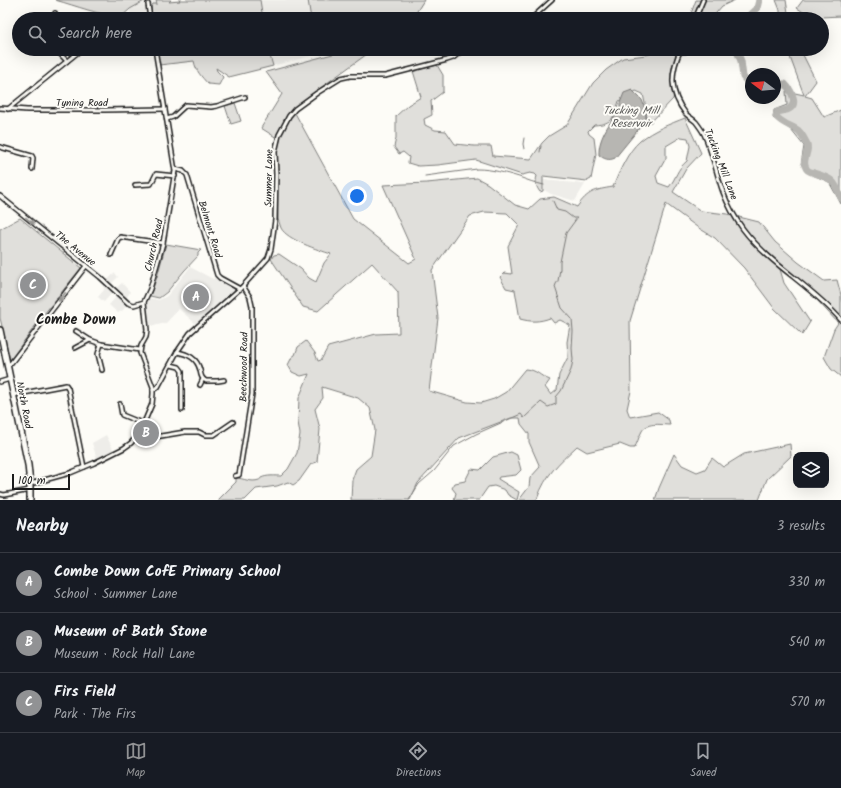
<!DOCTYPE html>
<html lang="en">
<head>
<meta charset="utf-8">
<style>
  :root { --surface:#171b24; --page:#20242c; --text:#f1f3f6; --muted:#9ea1a6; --line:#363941; --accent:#919294 }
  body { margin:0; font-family:Kalam,sans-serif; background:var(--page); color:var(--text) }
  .controls { position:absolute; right:12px; bottom:12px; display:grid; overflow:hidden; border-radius:8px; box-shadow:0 4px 16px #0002 }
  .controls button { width:36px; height:36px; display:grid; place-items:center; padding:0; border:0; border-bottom:1px solid var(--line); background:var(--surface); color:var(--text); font:20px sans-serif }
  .compass { position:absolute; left:745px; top:68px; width:36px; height:36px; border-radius:50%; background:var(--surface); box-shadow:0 4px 16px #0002; rotate:286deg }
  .scale { position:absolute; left:12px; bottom:10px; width:58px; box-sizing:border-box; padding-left:4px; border:2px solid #1c1c1c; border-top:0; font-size:11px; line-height:14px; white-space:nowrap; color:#1c1c1c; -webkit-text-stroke:3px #fdfcf7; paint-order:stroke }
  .you { position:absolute; left:357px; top:196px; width:14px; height:14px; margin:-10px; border:3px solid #fff; border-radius:50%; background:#1a73e8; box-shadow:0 0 0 6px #1a73e833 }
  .badge { display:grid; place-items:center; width:26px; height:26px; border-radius:50%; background:var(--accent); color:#fff; font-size:13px; font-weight:700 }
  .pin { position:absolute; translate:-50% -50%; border:2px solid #fff; box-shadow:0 1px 4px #0006 }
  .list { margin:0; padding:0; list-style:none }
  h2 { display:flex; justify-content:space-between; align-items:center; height:52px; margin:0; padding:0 16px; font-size:17px }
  h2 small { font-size:13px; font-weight:400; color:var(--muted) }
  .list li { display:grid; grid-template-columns:26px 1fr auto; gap:12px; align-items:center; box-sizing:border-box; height:60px; padding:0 16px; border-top:1px solid var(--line) }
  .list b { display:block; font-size:15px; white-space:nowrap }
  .list p { margin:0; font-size:13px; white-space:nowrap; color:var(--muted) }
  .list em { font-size:13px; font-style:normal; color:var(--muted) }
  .icon { flex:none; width:22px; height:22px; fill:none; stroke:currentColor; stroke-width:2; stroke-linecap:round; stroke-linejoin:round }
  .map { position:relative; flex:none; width:841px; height:500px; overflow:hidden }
  .search { position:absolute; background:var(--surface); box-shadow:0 4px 16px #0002; left:12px; right:12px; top:12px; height:44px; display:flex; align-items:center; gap:10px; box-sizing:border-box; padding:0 14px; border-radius:22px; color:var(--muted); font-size:15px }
  .sheet { height:232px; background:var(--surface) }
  nav { display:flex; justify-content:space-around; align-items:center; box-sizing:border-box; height:56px; border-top:1px solid var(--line); background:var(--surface); font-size:11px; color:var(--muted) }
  nav a { display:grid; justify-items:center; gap:2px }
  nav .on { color:var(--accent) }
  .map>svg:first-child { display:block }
  .built { fill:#eeede9 }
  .green { fill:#e0dfdb; stroke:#7e7e7c; fill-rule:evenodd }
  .water { fill:#b7b6b2; stroke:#797876 }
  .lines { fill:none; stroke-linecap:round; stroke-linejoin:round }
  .stream { stroke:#797876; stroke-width:1 }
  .river { stroke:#b7b6b2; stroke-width:7 }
  .street-casing { stroke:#1c1c1c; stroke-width:6 }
  .primary-casing { stroke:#1c1c1c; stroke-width:8 }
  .street { stroke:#fdfcf7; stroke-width:3 }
  .primary { stroke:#fdfcf7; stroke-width:5 }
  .oneway { fill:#989794 }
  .labels { text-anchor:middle; stroke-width:4; stroke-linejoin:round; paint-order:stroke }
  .street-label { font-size:10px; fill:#1c1c1c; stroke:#fdfcf7 }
  .water-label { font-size:11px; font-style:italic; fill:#5a5a58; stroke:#fdfcf7 }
  .district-label { font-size:14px; font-weight:bold; fill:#1c1c1c; stroke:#fdfcf7 }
</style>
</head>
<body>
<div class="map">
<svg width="841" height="500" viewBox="0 0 841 500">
  <rect width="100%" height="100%" fill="#fdfcf7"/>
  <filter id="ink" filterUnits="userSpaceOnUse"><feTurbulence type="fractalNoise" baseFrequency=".025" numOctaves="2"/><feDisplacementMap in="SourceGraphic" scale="8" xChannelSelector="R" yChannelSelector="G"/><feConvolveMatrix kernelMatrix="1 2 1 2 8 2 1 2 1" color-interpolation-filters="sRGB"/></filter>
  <g filter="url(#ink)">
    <g class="built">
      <path d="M55,0h370l-12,19h-261v-3l-7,3h-13l-2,-9 -9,7 -16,-2 -10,-4z"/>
      <path d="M157,49h181l-109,28 -24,-18 -46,6z"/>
      <path d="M543,180l42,4 -10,17 -24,-7 -7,-4z"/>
      <path d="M190,267l23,12 3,-3 20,13 -39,36 -18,-16 -13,14 -13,3 -4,-2 -3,-21 3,-5 10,2 8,-4z"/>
      <path d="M115,273l3,4 -6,6 4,5 6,-5 8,9 -6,10 3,3 -4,5 -5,3 -9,-8 7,-8 -4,-4 -8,9 -6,-5 6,-7 -1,-5 4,-5z"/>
      <path d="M106,435l8,16 -17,8 -5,-16z"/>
    </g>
    <g class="green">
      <path d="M55,0h91l-16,9 -9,8c-22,-2 -44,-11 -66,-17z"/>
      <path d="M156,0h15l-2,2 11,-1 -1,-1h81l3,19h-111l-1,-12 2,-3h4z"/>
      <path d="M308,0h116l-12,19h-101z"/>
      <path d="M696,0h39l-13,6 -11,13h-22z"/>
      <path d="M776,0h10l3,19h-9v-9z"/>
      <path d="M803,0h38v16l-20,1 -1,2h-9v-4l-6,-2 -8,-5z"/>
      <path d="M157,49h111l5,17 -44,11 -13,-9 1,3 6,6 -4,8 -11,-1c-7,-8 -12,-13 -14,-23l-35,4z"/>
      <path d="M351,49h23l-80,58 1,6 58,106 56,44 7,-4 -33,-74 44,-2 50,-5 11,6 27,21 14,4 11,-10 14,-2 23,10c11,-16 18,-17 36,-20 6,-15 15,-36 27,-46 13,-11 30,-17 45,-23l16,35 -15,16 -13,23 28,19 26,3 32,8 16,20 23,20 26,19 13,-1 4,15v82l-10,-8 -7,-12 10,-28 4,-6 -32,-35 -26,-19 4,14 26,39 -8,13 -28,-27 -30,-40 -29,-30 -18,-11 -31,-23 -36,117 1,70 -4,18 3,8 28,-5 11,8 1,5c-10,0 -24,-4 -29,8 -3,5 -3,10 -7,15h-4l-10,-4 -33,8 -10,-6c-19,18 -31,28 -40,53l-1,1h-17l10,-13 1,-9 10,-11 -11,-25v-8l-8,-10 -1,-6h-9l-52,20 -41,45 -8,17h-59l1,-20 4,-11 15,-13 4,-26 -5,-22 -12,-10 -36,-11 1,11 -8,11 5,20 -3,33 -6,2 -12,17 -6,4 -5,-3 -11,4 -21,3 -11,11h-27l18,-18v-4c7,0 15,5 23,2 1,0 1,-1 2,-2 6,-3 14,-2 20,-2l7,-7 9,-16 3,-19 -2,-12 1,-24 10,-24 -8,2 -9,-4 -4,-7 4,-8 3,-2 3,-8 8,-6 9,12 3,8 3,-1 7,-13 48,-13 23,-1 -1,-41 -26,-29 -54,48 -15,-4 -32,-48 3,-4 5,-1 22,15 8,9 7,4 8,-19 7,-9c-12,-4 -44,-14 -50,-26 -1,-3 -2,-6 -3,-9l-1,-68 3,-11 -19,-12 21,-34 -16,-22zM681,137l7,1 2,8 -3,15c-11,9 -10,16 -18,26l-11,-4 -2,-7 10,-18v-12zM484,212l23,1 12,12 -11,21 4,28 -8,-1 -4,4 6,11 9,2 5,29c11,3 19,3 30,-1l4,5 6,-3 10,5 -3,17 1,15 -9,18 -2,15 -6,5 -6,-8 5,-7c-11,-4 -12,-10 -25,-11l-19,23 -12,7 -13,4 -14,-1 -38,-11 9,-73 -6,-48 38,-54z"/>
      <path d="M665,49h27l-5,5 -10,1c-3,7 -6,15 -6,22 0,8 5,14 2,22l-22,23 -4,1 -1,-15 -3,-14 -7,-3 -17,10c-5,16 -6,23 -25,24l-6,6 1,3 5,4 2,16 -5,25 -4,2 -44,-5v15l-3,1c-4,-5 -5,-10 -3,-16l-2,-2 -5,-1 -8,2 -46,-15 -38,5 -20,1 -10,-3 1,-6 -6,-5 -4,2 -5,-7 2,-9v-22l12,-11 13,-8 -8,-26 24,-6 6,10v17l-12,9 1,14 -8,4 1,6 10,5 11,1 9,13 19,2h17l2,10 38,3 11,-16 7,-7 18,-11 26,-42 13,-13 17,-12 23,-3z"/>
      <path d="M787,49h13l16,32 -11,15 7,2 12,19 17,-7v94l-12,-22 -21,-9 -7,-9 3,-18 -13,-16 -18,-12 1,-8 13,-5 -1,-14 18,4z"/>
      <path d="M235,103l6,18 -10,3 -6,-18z"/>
      <path d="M20,218l61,50 -37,46 -34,46 -10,-42v-89z"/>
      <path d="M166,244l35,6 -3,3v3l-14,15 -17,21 -8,6 -9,-2 7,-19z"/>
      <path d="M790,444l1,12 -24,23 -8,21h-104l4,-12 15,-34 8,11 15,7 8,-3 7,-11 11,9 21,-13z"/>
      <path d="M511,452l6,3 4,15 -5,5 -17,2 -1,2 21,13 -2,8 -9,-5 -3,-5 -11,-4 -6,1 -9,13h-25l2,-7 -4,-5 3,-5 10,-2 6,-12 9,1 13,-13z"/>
    </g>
    <path class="water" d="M632,90l10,10 4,11v9l-31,38c-6,3 -11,1 -16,-3 -1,-18 12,-33 21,-47v-5l4,-10z"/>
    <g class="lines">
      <g class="stream">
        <path d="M524,138l-1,6 1,5"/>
        <path d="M540,152l1,-6"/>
        <path d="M425,176l52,-7c14,0 29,4 42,8 8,3 16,6 25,8"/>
        <path d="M409,500l10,-16 15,-13 20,-25 22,-12 45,-20 3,4 17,-16 7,5 8,-3v-7l5,-6 10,-21 2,-10 -1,-12 1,-17 -1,-12 -10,-11 -7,-21 1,-3 2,-3 2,-12v-7l6,-29 11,-15h-4l-8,-6 -8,-2 -4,-9"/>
      </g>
      <g class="river">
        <path d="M745,19l12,-11 2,-8"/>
        <path d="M736,49l5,12 2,16 8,9"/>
        <path d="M775,84h10c6,6 15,21 2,26 -3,1 -7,1 -10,2l-1,4c5,7 13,9 20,13 5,2 9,11 11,15 3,8 -6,17 -1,24 1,3 5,4 8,5 17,5 21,7 27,25"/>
      </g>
      <g class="street-casing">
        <g id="street">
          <path d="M148,4l2,15"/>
          <path d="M54,19l1,-6"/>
          <path d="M120,19h1"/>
          <path d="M531,19l21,-19"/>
          <path d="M695,19l8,-19"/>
          <path d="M55,49l12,12"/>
          <path d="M681,49c-11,24 -12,43 5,65 3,3 7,5 10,8 3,4 6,8 8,12 9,19 12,39 19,58 5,13 12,26 20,37 27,36 69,57 98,91"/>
          <path d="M0,108l27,2h78l60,-1"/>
          <path d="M8,109l74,-60"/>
          <path d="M167,119l6,-2 13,-12 25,2 6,-1 28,-9"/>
          <path d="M0,147l32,9 1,2 -1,11"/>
          <path d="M175,169l8,2 4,4 30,100 3,3 20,11"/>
          <path d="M135,185l16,-1 5,-10 19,2"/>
          <path d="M0,196l100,81 28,26 6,2 10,-3"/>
          <path d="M111,255l7,-16 2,-2 43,6"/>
          <path d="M76,331l14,9"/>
          <path d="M101,344l-3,10 4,16"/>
          <path d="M75,348l15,-8 11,4 39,6"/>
          <path d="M177,352c11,2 20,6 23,18 1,5 1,8 6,11h12l6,-1"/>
          <path d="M8,365l3,-2 75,-97"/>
          <path d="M171,365l8,2 3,4v39"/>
          <path d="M0,382l10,-3"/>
          <path d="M200,385l3,-6"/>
          <path d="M153,390l5,-3 19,-35 13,-19 53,-47 25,-28 3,-9 4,-29 1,-46 -1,-22 4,-17 10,-19 6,-7 22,-16 24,-15 9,-2h35l62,-16 6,-2 11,-9"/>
          <path d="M13,395l53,-10 2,3 16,79"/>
          <path d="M120,404l2,11 22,9"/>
          <path d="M137,437l6,2 42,-7h14l6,3h9l19,-13"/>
          <path d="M235,476l4,-1 13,-81v-88l-2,-9 -7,-11"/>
          <path d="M30,484l40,-11 24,-10 30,-15 7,-5 9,-11 12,-28 1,-10v-7l-13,-34 1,-7 5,-9 1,-7 -3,-28 6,-13 13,-46 12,-72 -20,-122"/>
          <path d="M0,494l4,1 26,-5"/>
        </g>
      </g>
      <g class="primary-casing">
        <path id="primary" d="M0,330l28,135 2,19v16"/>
      </g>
      <use href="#street" class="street"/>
      <use href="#primary" class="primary"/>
    </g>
    <defs><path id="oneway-solid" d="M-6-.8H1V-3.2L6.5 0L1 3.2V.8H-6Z"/></defs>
    <g class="oneway">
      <use href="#oneway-solid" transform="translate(30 221) rotate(39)"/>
      <use href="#oneway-solid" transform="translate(62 297) rotate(128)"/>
    </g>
  </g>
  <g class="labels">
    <g class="street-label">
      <text x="82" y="106">Tyning Road</text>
      <text transform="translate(722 164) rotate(69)" y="4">Tucking Mill Lane</text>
      <text transform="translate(268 178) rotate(-89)" y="4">Summer Lane</text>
      <text transform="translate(211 229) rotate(73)" y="4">Belmont Road</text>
      <text transform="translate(153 245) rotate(-77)" y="4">Church Road</text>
      <text transform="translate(76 248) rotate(39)" y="4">The Avenue</text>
      <text transform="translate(243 367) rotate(-89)" y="4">Beechwood Road</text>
      <text transform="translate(25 405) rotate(79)" y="4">North Road</text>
    </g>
    <g class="water-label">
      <text x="631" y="114">Tucking Mill<tspan x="631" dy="13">Reservoir</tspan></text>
    </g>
    <g class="district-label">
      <text x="76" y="324">Combe Down</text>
    </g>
  </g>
</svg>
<div class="controls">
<button><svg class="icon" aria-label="layers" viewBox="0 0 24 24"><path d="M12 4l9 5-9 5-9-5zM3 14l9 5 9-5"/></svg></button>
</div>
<svg class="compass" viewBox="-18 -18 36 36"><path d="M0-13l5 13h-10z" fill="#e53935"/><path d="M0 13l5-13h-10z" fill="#9ea1a6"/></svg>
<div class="scale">100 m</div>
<div class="you"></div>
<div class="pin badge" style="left:196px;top:297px">A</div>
<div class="pin badge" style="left:146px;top:433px">B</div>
<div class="pin badge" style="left:33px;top:285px">C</div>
<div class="search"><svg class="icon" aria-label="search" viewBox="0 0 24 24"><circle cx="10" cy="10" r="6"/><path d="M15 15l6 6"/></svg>Search here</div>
</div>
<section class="sheet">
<h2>Nearby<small>3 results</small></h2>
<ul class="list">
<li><span class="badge">A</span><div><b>Combe Down CofE Primary School</b><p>School · Summer Lane</p></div><em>330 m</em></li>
<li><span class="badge">B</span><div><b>Museum of Bath Stone</b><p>Museum · Rock Hall Lane</p></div><em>540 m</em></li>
<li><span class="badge">C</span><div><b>Firs Field</b><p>Park · The Firs</p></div><em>570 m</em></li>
</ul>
</section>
<nav>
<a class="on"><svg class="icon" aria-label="map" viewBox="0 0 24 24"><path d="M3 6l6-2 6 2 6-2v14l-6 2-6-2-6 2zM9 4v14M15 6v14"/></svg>Map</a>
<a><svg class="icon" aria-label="directions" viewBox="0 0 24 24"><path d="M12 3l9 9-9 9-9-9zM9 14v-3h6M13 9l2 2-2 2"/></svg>Directions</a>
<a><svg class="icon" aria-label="saved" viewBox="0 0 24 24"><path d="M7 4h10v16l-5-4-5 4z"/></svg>Saved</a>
</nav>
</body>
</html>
